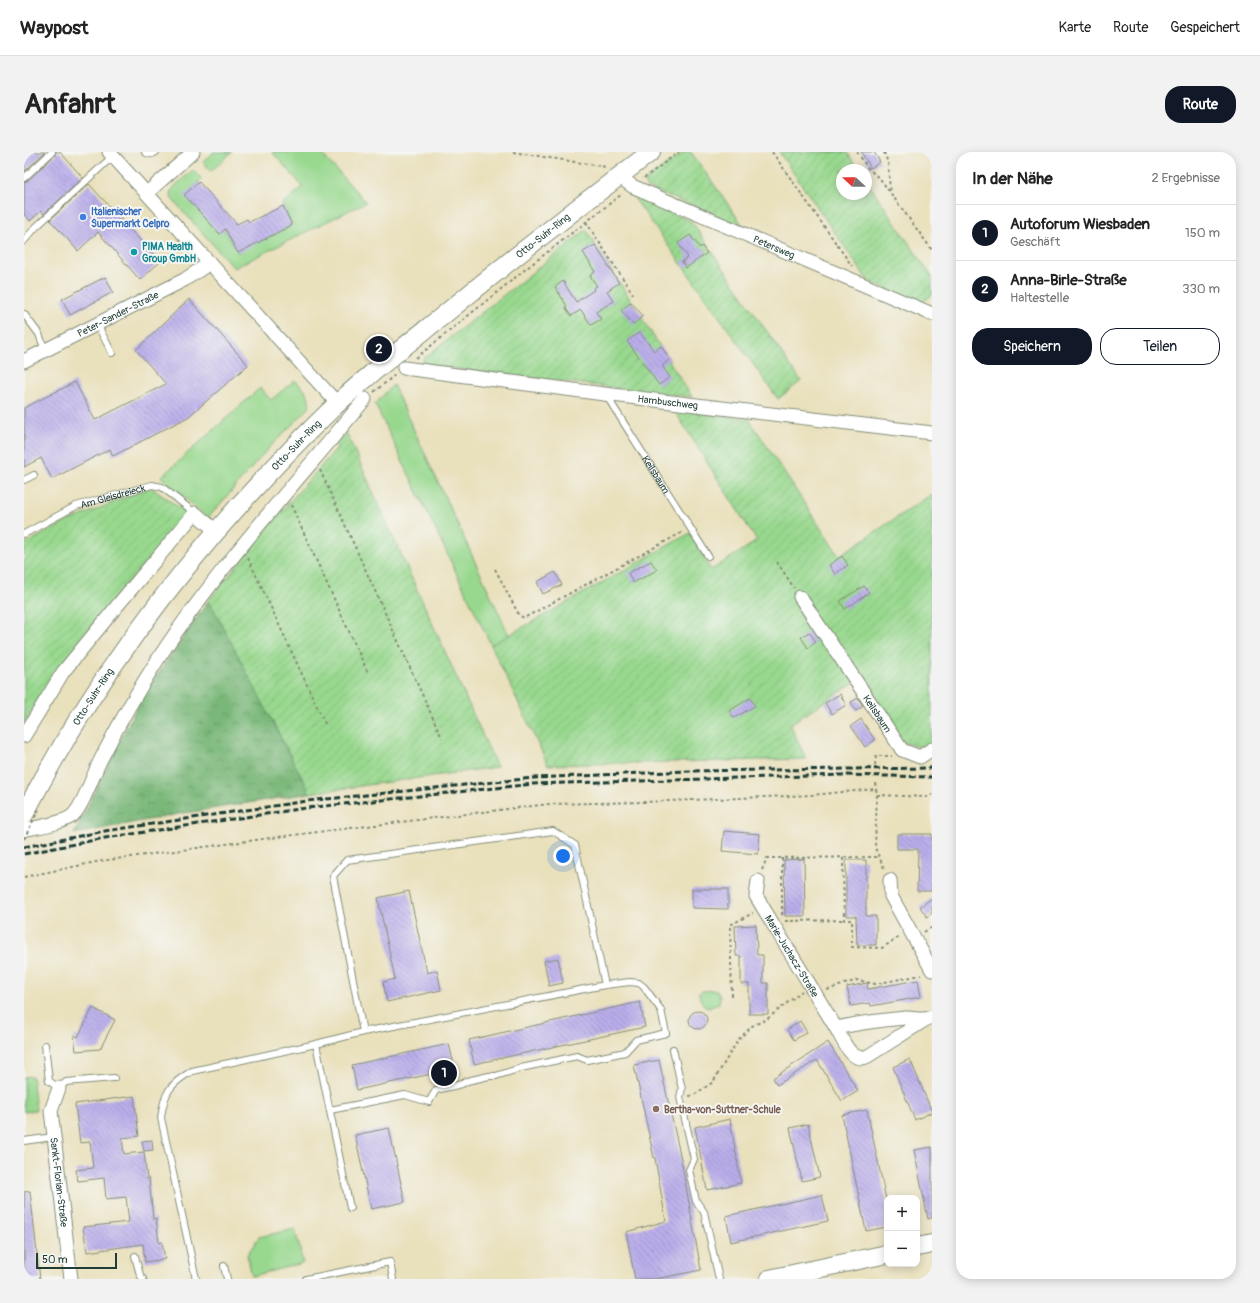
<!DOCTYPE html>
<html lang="de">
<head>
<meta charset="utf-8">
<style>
  :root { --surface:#fff; --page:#f2f2f2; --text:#222; --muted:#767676; --line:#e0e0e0; --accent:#111827 }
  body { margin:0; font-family:Pangolin,sans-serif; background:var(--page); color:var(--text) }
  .controls { position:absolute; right:12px; bottom:12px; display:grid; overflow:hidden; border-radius:8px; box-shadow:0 2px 10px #0003 }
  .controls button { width:36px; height:36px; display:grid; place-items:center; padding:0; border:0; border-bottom:1px solid var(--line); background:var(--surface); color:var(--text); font:20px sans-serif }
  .compass { position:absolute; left:812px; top:12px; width:36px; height:36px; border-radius:50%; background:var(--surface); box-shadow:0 2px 10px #0003; rotate:292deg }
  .scale { position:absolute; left:12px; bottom:10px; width:81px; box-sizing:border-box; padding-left:4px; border:2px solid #1f3d34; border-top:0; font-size:11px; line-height:14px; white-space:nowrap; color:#1f3d34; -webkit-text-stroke:3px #f6f6f2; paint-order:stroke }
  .you { position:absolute; left:539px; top:704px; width:14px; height:14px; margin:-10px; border:3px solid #fff; border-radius:50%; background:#1a73e8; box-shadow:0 0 0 6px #1a73e833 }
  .badge { display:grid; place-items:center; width:26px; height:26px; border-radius:50%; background:var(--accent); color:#fff; font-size:13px; font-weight:700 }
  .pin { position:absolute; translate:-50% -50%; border:2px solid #fff; box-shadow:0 1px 4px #0006 }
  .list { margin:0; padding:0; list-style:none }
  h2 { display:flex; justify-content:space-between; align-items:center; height:52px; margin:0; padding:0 16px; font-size:17px }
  h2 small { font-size:13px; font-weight:400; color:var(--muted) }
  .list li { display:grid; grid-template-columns:26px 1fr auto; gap:12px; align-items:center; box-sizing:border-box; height:56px; padding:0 16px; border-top:1px solid var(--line) }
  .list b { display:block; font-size:15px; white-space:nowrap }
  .list p { margin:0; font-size:13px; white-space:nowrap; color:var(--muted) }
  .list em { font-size:13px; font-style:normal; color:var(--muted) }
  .actions { display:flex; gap:8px; padding:12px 16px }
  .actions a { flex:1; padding:9px 0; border:1px solid var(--accent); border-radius:16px; text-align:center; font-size:14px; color:var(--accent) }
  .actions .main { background:var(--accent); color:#fff }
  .map { position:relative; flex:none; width:908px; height:1127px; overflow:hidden; border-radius:16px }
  header { display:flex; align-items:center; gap:24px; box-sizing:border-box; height:56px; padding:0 20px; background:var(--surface); border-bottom:1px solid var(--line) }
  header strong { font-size:19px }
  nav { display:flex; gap:22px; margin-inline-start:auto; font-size:14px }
  .intro { display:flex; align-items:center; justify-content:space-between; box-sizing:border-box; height:96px; padding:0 24px }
  h1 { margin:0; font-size:28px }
  .button { padding:10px 18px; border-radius:16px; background:var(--accent); color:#fff; font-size:14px; font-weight:700 }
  main { display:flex; gap:24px; padding:0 24px }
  aside { flex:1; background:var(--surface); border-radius:16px; box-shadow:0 2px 10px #0003 }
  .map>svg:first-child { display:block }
  .green { fill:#98d88e; stroke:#5c8a61 }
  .forest { fill:url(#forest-crowns); stroke:#4c7a56 }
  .garden { fill:url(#garden-furrows); stroke:#5c8a61 }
  .building { fill:url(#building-back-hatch) }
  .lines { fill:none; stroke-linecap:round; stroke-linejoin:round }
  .lane-casing { stroke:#848e78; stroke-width:8 }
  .street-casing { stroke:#848e78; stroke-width:15 }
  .secondary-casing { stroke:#848e78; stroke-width:20 }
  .path { stroke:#848e78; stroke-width:2; stroke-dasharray:3 3; stroke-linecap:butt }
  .lane { stroke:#fff; stroke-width:6 }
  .street { stroke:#fff; stroke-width:13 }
  .secondary { stroke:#fff; stroke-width:18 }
  .rail { stroke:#1f3d34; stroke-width:3; stroke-dasharray:6 3; stroke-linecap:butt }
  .path-bridge { stroke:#848e78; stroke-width:2; stroke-dasharray:3 3; stroke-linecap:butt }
  .shop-dot { fill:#3f7fe0; stroke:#f6f6f2; stroke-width:1.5 }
  .culture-dot { fill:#0f9aa8; stroke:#f6f6f2; stroke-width:1.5 }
  .education-dot { fill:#8d6e63; stroke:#f6f6f2; stroke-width:1.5 }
  .labels { text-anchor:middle; stroke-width:4; stroke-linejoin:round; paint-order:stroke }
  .shop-label { font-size:10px; font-weight:bold; fill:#366cbe; stroke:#f6f6f2; text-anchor:start }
  .street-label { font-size:10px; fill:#1f3d34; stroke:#f6f6f2 }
  .culture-label { font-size:10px; font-weight:bold; fill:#0d838f; stroke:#f6f6f2; text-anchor:start }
  .education-label { font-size:10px; font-weight:bold; fill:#785e54; stroke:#f6f6f2; text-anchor:start }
</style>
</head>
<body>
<header>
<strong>Waypost</strong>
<nav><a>Karte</a><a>Route</a><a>Gespeichert</a></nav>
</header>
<div class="intro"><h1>Anfahrt</h1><a class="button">Route</a></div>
<main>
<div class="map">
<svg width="908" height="1127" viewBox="0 0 908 1127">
  <defs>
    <pattern id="forest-crowns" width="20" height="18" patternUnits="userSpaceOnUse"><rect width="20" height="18" fill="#7ab879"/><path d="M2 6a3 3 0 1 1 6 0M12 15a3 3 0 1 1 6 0" fill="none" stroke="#639764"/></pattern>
    <pattern id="garden-furrows" width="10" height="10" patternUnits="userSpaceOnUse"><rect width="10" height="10" fill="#98d88e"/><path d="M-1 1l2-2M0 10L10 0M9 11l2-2" fill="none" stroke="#83ba7b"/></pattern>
    <pattern id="building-back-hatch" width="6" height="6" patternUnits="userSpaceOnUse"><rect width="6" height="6" fill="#baadeb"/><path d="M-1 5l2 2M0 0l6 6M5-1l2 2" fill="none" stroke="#978ebf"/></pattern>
  </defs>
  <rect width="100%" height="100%" fill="#f6f6f2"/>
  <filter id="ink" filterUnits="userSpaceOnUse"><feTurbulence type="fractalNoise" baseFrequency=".025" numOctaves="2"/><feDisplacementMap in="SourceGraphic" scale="8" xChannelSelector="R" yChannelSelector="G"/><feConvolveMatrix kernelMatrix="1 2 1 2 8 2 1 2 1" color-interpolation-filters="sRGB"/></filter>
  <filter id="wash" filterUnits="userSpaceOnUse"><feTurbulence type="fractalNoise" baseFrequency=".012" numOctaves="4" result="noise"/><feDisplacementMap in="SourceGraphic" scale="16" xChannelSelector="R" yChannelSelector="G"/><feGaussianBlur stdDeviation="0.9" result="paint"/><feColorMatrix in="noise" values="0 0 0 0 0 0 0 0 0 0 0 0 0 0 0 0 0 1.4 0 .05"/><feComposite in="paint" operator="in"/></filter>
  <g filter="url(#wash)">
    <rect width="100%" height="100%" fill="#e9e0bc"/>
    <g class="green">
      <path d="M189,0h19l-21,19 -8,-9z"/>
      <path d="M248,0h48l46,50 -132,66 -62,-69 -2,-6 4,-6 19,-17 9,9 -17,16 42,38 11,20 20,-12 1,1 33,-17 -10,-21 21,-17z"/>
      <path d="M271,228c8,8 17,15 14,28l-42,42 -59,68 -47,-41 99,-89 11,12z"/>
      <path d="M369,233l116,250 -18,10 -116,-241z"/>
      <path d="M693,838l3,7 -1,6 -10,5 -4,-1 -5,-8 -1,-6 3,-2z"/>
      <path d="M8,924l4,34 -12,2v-35z"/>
      <path d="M271,1077l8,34 -51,13 -5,-21 12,-18z"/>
    </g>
    <path class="forest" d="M185,448l101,193 -131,21 -105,20 67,-136z"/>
    <g class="garden">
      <path d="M660,0h7l53,75 -98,-40v-7z"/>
      <path d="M755,0h68l12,18h-17v24h24v-14l66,97v18l-12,9 -52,-23z"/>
      <path d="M608,43l59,26 110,160 -23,18z"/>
      <path d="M562,78l106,167 -268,-32 -1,-6z"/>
      <path d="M650,258l75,9 90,137 93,-62v262l-8,-8 -23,-6 -41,-63 -70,45 16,35 -258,6 -57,-120 199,-112 21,37 46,-29z"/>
      <path d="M322,280l151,335 -187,26 -101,-193 77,-94 51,-58 -2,-4z"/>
      <path d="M126,335l40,28 -70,76 -56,72 -40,60v-179l40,-21z"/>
    </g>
    <g id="blocks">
      <g class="building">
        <path d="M0,0h21l-21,20z"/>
        <path d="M32,0h4l23,26 -39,36 -3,-3 -11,10 -6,-7v-32l3,-1 28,-26z"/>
        <path d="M837,0h13l6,10 -9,6z"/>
        <path d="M175,30l38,42 10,-5 2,3 34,-16 9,19 -54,28 -13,-24 -5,5 -36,-39z"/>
        <path d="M65,32l71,78 -20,18 -42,-48 -20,19 -28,-31z"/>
        <path d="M666,83l10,13 2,-2 5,7 -21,15 -4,-6 6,-5 -10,-14z"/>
        <path d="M571,93l24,38 -12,8 7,10 -18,11 5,7 -10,6 -10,-15 -10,6 -6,-9 2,-1 -12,-19 8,-6 13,21 18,-12 -1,-2 4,-2 -7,-10 5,-4 -12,-20z"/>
        <path d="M81,125l8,15 -43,23 -8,-16z"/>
        <path d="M165,147l59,66 -60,52 -75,39 -3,-7 -58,30 -11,-21 -17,9v-59l51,-26 20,38 71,-36 -30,-34z"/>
        <path d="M607,150l12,14 -10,9 -12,-15z"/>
        <path d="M616,180l14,19 7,-5 9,13 -8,7 8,11 -11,8 -32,-44z"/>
        <path d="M818,404l6,9 -13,9 -6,-9z"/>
        <path d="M627,409l6,9 -24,13 -5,-10z"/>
        <path d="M531,420l7,13 -19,9 -6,-12z"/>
        <path d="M840,434l5,7 -24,16 -5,-8z"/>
        <path d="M785,480l7,10 -8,6 -7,-11z"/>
        <path d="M816,542l6,11 -14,9 -7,-11z"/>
        <path d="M726,546l5,8 -21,12 -5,-7z"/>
        <path d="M834,546l5,8 -7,5 -5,-9z"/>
        <path d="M837,567l14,21 -10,7 -14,-21z"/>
        <path d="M700,679l36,3 -2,20 -36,-3z"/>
        <path d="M873,682h35v57h-15l1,-42h-21z"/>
        <path d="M780,707l1,57h-20l-1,-56z"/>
        <path d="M822,708h20v56h10v29h-19l-1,-29h-10z"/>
        <path d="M668,737h36v20l-36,-1z"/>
        <path d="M385,739l18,82 10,-3 4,20 -54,12 -4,-20 12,-3 -17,-81z"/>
        <path d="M908,746v15l-5,4 -7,-10z"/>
        <path d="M732,773l1,30h6v28h5v31h-19v-30h-8v-28h-5l-1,-30z"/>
        <path d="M534,806l5,25 -14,3 -5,-25z"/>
        <path d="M894,828l3,17 -50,9 -1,-3 -19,3 -4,-19 20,-4 1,6z"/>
        <path d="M616,850l5,25 -171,37 -5,-24z"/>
        <path d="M69,856l22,12 -15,29 -24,2 -2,-16 4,2z"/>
        <circle cx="674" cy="868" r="9"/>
        <path d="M776,869l7,11 -13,8 -7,-10z"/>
        <path d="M804,890l30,49 -16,10 -25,-41 -40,25 -4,-7z"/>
        <path d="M425,892l6,25 -98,21 -5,-25z"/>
        <path d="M886,907l22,53 -17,8 -22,-53z"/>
        <path d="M635,908l22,99 20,111 -45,9h-21l-9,-47 40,-11 -11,-63h-1l-20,-93z"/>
        <path d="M110,944l5,40 -17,2 2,16 20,-2 3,27 2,-1 4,41 3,-1 3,25 3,-1 3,17 -20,3 -2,-18 -56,8 -4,-25 46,-5 -3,-25 -20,2 -2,-21 -26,3 -2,-11 17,-2 -3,-26 -10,1 -5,-39z"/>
        <path d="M843,958l20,94v23l-21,4 -24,-116z"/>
        <path d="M706,967l11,64 -34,7 -12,-63z"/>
        <path d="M784,972l12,53 -18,4 -12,-53z"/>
        <path d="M365,976l16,74 -34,7 -16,-74z"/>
        <path d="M128,988l1,10 -9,1 -2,-10z"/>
        <path d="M908,995v71l-4,1 -14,-69z"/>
        <path d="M6,1039l10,88h-16v-87z"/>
        <path d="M798,1043l6,26 -97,21 -5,-26z"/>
      </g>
    </g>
  </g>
  <g filter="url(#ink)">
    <use href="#blocks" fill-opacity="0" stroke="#848e78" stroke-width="1"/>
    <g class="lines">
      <g class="lane-casing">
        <g id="lane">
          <path d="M121,0c4,3 7,3 11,0"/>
          <path d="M0,26l28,-26"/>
          <path d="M0,89l12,-14 78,-72"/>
          <path d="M0,162l15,20 6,16"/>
          <path d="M73,172l15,29"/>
          <path id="s1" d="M582,243l102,161"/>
          <path d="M0,328l10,-5"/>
          <path id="s2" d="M0,382l52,-28 76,-21 10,2 33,26"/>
          <path d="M292,892l34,164"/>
          <path d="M21,893l4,36 10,7 7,-6 48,-4"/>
          <path d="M649,897l9,40 -2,8 14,62 -5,11 7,31 8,11 15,67"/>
          <path d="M306,958l75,-15 24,7 7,-12 26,-6 5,-3 22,-5h7l25,-8 56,-12 10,4 38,-8 11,-12 30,-7 -5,-23 -17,-23 -5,-4 -9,-1 -25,3"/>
          <path d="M0,989l29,-4"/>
          <path d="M111,1104l5,19 3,4"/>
          <path d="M200,1114l3,13"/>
          <path d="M172,1127l-35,-161c3,-26 9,-34 31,-47l124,-27 47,-12 242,-47 -30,-140 -22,-14 -206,29 -14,16 30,156"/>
          <path d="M282,1127l84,-17 3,17"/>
        </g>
      </g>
      <g class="street-casing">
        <g id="street">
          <path d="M85,0l228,251"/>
          <path id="s3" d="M595,24l13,10 300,128"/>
          <path d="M123,41l46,-41"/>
          <path id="s4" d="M0,209l160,-81 26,-17"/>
          <path id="s5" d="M380,216l200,26 328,39"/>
          <path id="s6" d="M776,445l102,153 18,7 12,-8"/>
          <path d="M0,584l39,-64 54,-66 78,-93 21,18"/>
          <path d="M0,678c12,-3 41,-7 49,-15 10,-9 20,-40 27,-54 18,-36 38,-71 60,-105 60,-91 135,-172 205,-257"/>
          <path d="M866,728l1,16 41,74"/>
          <path id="s7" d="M734,729l-2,15 80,132c23,-5 46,-8 69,-10 10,-1 16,4 27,-1"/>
          <path d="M812,876c7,12 16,37 32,28l57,-36"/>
          <path id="s8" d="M35,936l-8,23 20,168"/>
        </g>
      </g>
      <g class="secondary-casing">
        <g id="secondary">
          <path id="s9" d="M0,663c59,-116 132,-217 219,-314 30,-33 61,-66 94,-97 32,-30 68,-58 103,-86 69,-57 139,-112 211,-166"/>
          <path d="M893,1095l15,-3"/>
          <path d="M745,1127l118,-25"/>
        </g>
      </g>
      <g class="path">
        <path d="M489,0l94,15"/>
        <path d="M748,0l80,114"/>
        <path d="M833,0l11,16 13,12 51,70"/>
        <path d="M860,0l4,11 2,28"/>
        <path d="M620,26l35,-26"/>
        <path d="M562,70l47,72"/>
        <path d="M392,206l111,-90 95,-74"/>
        <path d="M350,240l22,-18"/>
        <path d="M296,318l122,268"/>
        <path d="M267,353l77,168"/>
        <path d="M224,406l78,168"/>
        <path d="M753,410l17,26"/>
        <path d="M471,417l24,46 5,3 159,-86"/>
        <path d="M851,613l1,-9h16"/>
        <path d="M851,631l2,12 -2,53 10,22"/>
        <path d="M853,643l51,2 4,-3"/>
        <path d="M758,706v57"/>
        <path d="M819,706l1,62h8v27l30,1 18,-12"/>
        <path d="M738,718l5,-12 112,-1"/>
        <path d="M0,725l77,-16 184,-25 264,-32 94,-2 168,-7 65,-6"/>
        <path d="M761,769l59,-1"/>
        <path d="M900,780l8,-5"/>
        <path d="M803,838l30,-10 18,4 46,-9"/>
        <path d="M708,844l-2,-71 23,-12"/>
        <path d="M665,944l5,-1 19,-13 25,-42 14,-14 15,-7 35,-28"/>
      </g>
      <use href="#lane" class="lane"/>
      <use href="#street" class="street"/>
      <use href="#secondary" class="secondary"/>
      <g class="rail">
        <path d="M0,695l81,-16 202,-30 227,-23 155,-7 243,-3"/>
        <path d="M0,702l81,-16 201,-30 227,-24 309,-9 90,2"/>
      </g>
      <path class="path-bridge" d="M0,687l15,-30"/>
    </g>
  </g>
  <circle class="shop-dot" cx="59" cy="65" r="4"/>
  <circle class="culture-dot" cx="110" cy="100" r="4"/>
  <circle class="education-dot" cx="632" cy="957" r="4"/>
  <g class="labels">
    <g class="shop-label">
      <text x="67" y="63">Italienischer<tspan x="67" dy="12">Supermarkt Celpro</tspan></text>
    </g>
    <g class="street-label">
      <text dy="4" stroke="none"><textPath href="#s9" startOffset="785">Otto-Suhr-Ring</textPath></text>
      <text dy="4" stroke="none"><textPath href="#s3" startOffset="171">Petersweg</textPath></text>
      <text dy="4" stroke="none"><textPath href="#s4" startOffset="105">Peter-Sander-Straße</textPath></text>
      <text dy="4" stroke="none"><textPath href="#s5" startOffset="266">Hambuschweg</textPath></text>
      <text dy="4" stroke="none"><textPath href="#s9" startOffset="461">Otto-Suhr-Ring</textPath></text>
      <text dy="4" stroke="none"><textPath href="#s1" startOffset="94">Keilsbaum</textPath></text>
      <text dy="4" stroke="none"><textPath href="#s2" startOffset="97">Am Gleisdreieck</textPath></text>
      <text dy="4" stroke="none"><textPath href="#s9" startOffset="137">Otto-Suhr-Ring</textPath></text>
      <text dy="4" stroke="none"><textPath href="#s6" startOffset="140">Keilsbaum</textPath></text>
      <text dy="4" stroke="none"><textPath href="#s7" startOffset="85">Marie-Juchacz-Straße</textPath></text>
      <text dy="4" stroke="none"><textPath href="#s8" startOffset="96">Sankt-Florian-Straße</textPath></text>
    </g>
    <g class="culture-label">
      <text x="118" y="98">PIMA Health<tspan x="118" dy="12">Group GmbH</tspan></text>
    </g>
    <g class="education-label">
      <text x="640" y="961">Bertha-von-Suttner-Schule</text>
    </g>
  </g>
</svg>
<div class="controls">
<button>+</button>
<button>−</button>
</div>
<svg class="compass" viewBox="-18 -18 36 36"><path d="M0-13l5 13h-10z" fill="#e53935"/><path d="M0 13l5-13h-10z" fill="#767676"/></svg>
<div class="scale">50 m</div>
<div class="you"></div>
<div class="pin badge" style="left:420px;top:921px">1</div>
<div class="pin badge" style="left:355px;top:197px">2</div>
</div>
<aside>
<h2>In der Nähe<small>2 Ergebnisse</small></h2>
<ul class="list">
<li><span class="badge">1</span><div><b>Autoforum Wiesbaden</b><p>Geschäft</p></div><em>150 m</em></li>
<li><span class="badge">2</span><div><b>Anna-Birle-Straße</b><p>Haltestelle</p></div><em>330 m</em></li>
</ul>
<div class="actions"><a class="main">Speichern</a><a>Teilen</a></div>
</aside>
</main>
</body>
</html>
